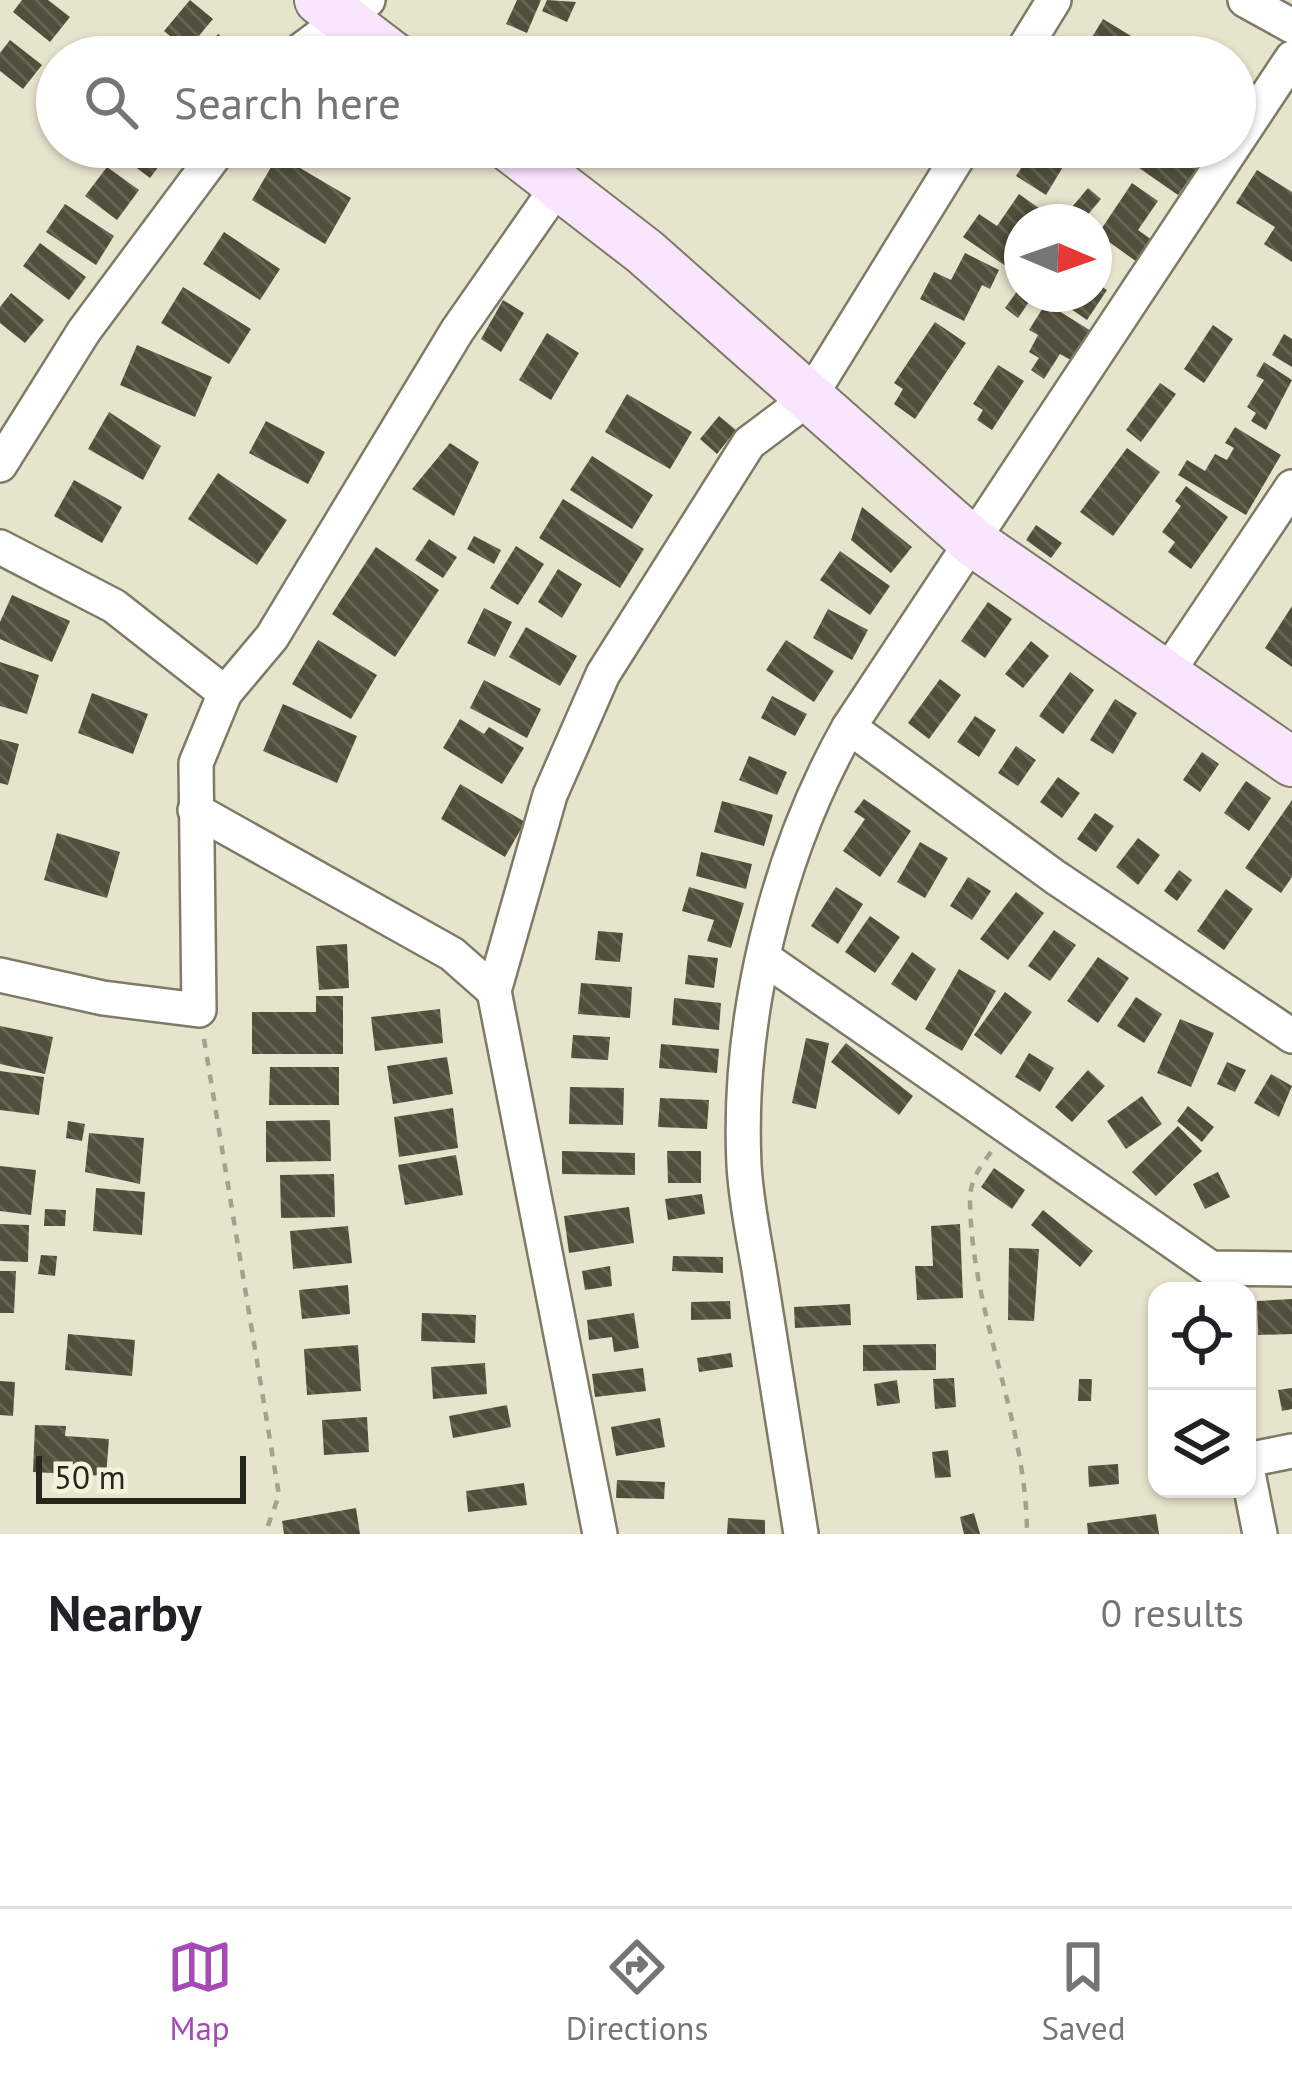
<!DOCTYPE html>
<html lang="en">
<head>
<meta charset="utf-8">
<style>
  :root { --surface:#fff; --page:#f2f2f2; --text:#202124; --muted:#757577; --line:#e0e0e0; --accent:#a34ab5 }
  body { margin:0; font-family:"PT Sans",sans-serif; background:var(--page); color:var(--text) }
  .controls { position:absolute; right:36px; bottom:36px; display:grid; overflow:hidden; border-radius:24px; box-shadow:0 3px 9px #0004 }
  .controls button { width:108px; height:108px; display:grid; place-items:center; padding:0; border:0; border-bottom:3px solid var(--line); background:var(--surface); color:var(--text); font:60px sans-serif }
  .compass { position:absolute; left:1004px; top:204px; width:108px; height:108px; border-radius:50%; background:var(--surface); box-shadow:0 3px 9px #0004; rotate:92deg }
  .scale { position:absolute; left:36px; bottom:30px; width:210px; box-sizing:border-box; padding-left:12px; border:6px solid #27261d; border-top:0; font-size:33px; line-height:42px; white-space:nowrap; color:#27261d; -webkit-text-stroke:9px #f4f2da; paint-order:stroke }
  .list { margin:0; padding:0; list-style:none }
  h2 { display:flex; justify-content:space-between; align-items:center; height:156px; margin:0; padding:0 48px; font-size:51px }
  h2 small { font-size:39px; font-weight:400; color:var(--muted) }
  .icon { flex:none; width:66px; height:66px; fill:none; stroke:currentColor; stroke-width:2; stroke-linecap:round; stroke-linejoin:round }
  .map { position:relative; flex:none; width:1292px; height:1534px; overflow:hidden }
  .search { position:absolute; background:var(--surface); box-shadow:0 3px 9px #0004; left:36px; right:36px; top:36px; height:132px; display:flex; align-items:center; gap:30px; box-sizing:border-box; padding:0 42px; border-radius:66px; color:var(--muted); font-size:45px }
  .sheet { height:372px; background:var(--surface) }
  nav { display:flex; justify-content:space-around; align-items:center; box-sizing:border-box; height:168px; border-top:3px solid var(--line); background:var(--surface); font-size:33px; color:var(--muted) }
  nav a { display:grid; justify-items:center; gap:6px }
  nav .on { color:var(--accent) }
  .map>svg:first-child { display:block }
  .building { fill:url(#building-back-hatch) }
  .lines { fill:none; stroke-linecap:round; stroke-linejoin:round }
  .street-casing { stroke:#7d7b66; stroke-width:38 }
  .secondary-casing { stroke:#7d7b66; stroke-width:52 }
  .path { stroke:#a3a18f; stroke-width:4.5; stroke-dasharray:9 9; stroke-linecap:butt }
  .street { stroke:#fff; stroke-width:33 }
  .secondary { stroke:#f9e5fd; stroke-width:48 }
</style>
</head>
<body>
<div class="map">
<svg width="1292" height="1534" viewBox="0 0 1292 1534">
  <defs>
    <pattern id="building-back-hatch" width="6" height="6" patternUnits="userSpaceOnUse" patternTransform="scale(3)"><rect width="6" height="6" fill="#514f3c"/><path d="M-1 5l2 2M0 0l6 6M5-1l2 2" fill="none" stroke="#676555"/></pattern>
  </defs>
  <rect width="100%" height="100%" fill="#e7e4cd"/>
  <g class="building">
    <path d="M22,0h26l22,17 -20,25 -37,-30z"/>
    <path d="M190,0l23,19 -26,31 -23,-19z"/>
    <path d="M517,0h24l-14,33 -21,-9z"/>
    <path d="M547,0l29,2 -9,20 -25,-11z"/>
    <path d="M1103,19l28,17 -12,21 -31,-13z"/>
    <path d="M218,34l27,23h-46z"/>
    <path d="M10,40l32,25 -19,24 -23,-18v-18z"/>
    <path d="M117,147h42l9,7 -18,24 -36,-27z"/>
    <path d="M1035,147h40l-29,48 -30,-19z"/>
    <path d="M1134,147h78l-34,48 -52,-36z"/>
    <path d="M278,155l73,43 -26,46 -73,-44z"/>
    <path d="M107,167l32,23 -22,30 -32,-24z"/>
    <path d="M1257,170l35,22v70l-28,-18 11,-17 -39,-24z"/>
    <path d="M1132,183l26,18 -20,29 14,10 -15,22 -39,-28z"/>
    <path d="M1088,188l13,11 -16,19 -13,-11z"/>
    <path d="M1019,194l34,24 -31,4v42l-6,9 -53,-36 16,-23 18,12z"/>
    <path d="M65,204l49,32 -18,29 -50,-33z"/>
    <path d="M224,232l56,37 -20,31 -57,-36z"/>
    <path d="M40,243l46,34 -17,23 -46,-34z"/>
    <path d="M965,253l34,17 -9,19 -8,-4 -18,36 -44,-22 14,-27 17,8z"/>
    <path d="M1094,282l13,8 -20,30 -38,-26h45z"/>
    <path d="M183,287l68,42 -22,35 -68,-41z"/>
    <path d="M1018,290l13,9 -13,19 -13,-10z"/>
    <path d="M11,293l33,27 -19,23 -25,-20v-16z"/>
    <path d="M503,300l21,13 -23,39 -20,-13z"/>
    <path d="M1046,303l50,31 -18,30 -18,-10 -16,25 -13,-9 8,-12 -10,-6 9,-17 -9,-5z"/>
    <path d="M935,322l31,21 -51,76 -21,-15 9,-15 -9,-6z"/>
    <path d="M1213,325l20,14 -29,44 -20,-14z"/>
    <path d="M547,333l32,20 -28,47 -32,-20z"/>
    <path d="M1284,334l8,5v28l-20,-12z"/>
    <path d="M137,345l75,32 -17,40 -75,-32z"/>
    <path d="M1264,362l28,18 -26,50 -15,-9 5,-8 -9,-6 17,-27 -8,-4z"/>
    <path d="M998,365l26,16 -32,49 -15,-10 6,-10 -10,-6z"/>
    <path d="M1160,383l16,11 -35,48 -15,-12z"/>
    <path d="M627,394l65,38 -22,37 -65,-37z"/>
    <path d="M109,412l52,34 -18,34 -55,-31z"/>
    <path d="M719,416l17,14 -19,24 -17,-15z"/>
    <path d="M266,421l59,31 -17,32 -59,-31z"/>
    <path d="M1235,427l46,28 -35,60 -68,-40 9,-15 18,11 10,-17 12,6 7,-12 -9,-5z"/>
    <path d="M450,443l29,19 -25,54 -42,-27z"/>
    <path d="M1127,448l33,24 -47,64 -33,-24z"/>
    <path d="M592,456l61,39 -21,34 -62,-39z"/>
    <path d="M218,473l69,47 -30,45 -69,-46z"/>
    <path d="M74,480l48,27 -20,36 -48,-27z"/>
    <path d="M1186,486l42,31 -37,52 -23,-17 7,-10 -13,-10 19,-26 -6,-5z"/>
    <path d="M563,499l81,50 -24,39 -81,-50z"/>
    <path d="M862,507l50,40 -21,26 -40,-33z"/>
    <path d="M1036,525l26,18 -11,15 -25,-18z"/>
    <path d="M474,536l27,14 -7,14 -27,-15z"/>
    <path d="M429,539l28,18 -14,21 -28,-18z"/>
    <path d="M516,546l28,18 -26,41 -28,-17z"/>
    <path d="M376,547l63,43 -44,67 -63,-43z"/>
    <path d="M840,551l50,35 -20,29 -50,-35z"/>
    <path d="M558,569l24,15 -20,34 -24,-16z"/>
    <path d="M12,595l58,26 -18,41 -52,-23v-17z"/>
    <path d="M988,602l24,17 -27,39 -24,-17z"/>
    <path d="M1292,606v61l-27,-19z"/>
    <path d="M484,608l28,14 -17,35 -28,-14z"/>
    <path d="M828,609l40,21 -16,30 -39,-22z"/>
    <path d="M526,627l51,29 -17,30 -51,-29z"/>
    <path d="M318,640l59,35 -26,44 -59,-35z"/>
    <path d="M786,640l48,31 -20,31 -48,-32z"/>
    <path d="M1031,641l18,15 -26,32 -18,-14z"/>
    <path d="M0,662l39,13 -12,39 -27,-8z"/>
    <path d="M1070,672l24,18 -31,44 -24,-18z"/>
    <path d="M940,679l21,16 -32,44 -21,-16z"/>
    <path d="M484,680l57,29 -14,29 -57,-30z"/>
    <path d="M92,693l56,21 -15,40 -55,-21z"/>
    <path d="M772,696l35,18 -12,22 -34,-18z"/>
    <path d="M1115,699l22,14 -24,41 -23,-14z"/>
    <path d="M283,704l74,32 -20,47 -74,-32z"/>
    <path d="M975,716l21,14 -17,27 -22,-15z"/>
    <path d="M460,719l24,15 5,-7 35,21 -22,36 -59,-36z"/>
    <path d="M0,739l19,5 -11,41 -8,-2z"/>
    <path d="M1016,746l20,14 -18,26 -20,-13z"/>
    <path d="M1202,752l17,12 -19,28 -17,-12z"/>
    <path d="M749,756l38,16 -10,23 -38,-15z"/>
    <path d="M1058,777l22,16 -18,25 -22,-16z"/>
    <path d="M1246,781l25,17 -22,33 -25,-18z"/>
    <path d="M460,784l65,38 -20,35 -64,-38z"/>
    <path d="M864,799l47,32 -31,46 -37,-26 22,-32 -11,-7z"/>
    <path d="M1292,800v77l-11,16 -36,-25z"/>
    <path d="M722,801l51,14 -9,31 -50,-14z"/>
    <path d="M1095,813l19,13 -18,26 -19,-13z"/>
    <path d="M57,833l63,19 -13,46 -63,-18z"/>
    <path d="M1138,838l22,17 -22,30 -22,-18z"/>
    <path d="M920,842l28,16 -23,40 -28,-16z"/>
    <path d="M701,852l51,12 -6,25 -50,-13z"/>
    <path d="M1179,870l13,10 -15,21 -13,-10z"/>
    <path d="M968,877l23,14 -19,29 -22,-14z"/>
    <path d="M689,887l55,16 -13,45 -24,-7 7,-21 -32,-9z"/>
    <path d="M836,887l27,17 -25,40 -27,-18z"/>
    <path d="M1226,889l27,20 -29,41 -27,-19z"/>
    <path d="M1016,892l28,21 -36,47 -28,-21z"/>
    <path d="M870,916l30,21 -25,36 -30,-21z"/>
    <path d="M1054,930l22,15 -26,36 -22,-15z"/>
    <path d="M598,931l25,2 -3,29 -25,-2z"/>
    <path d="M347,944l2,44 -30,2 -3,-44z"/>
    <path d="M912,952l24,17 -20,32 -25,-17z"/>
    <path d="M688,955l30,3 -4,30 -29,-4z"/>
    <path d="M1098,957l31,21 -31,45 -31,-22z"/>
    <path d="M959,969l37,22 -34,60 -37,-22z"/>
    <path d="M581,983l51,4 -2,31 -52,-4z"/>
    <path d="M1005,992l27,20 -31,43 -27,-20z"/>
    <path d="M316,996h27v58h-91v-42h64z"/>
    <path d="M1136,997l26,17 -18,29 -27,-17z"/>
    <path d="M674,998l47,5 -2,27 -47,-5z"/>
    <path d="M440,1009l3,34 -68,8 -4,-34z"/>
    <path d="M1180,1019l34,14 -23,54 -34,-14z"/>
    <path d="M0,1026l53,11 -8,37 -45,-10z"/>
    <path d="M573,1035l37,2 -2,23 -37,-2z"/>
    <path d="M806,1038l23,5 -13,66 -24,-6z"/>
    <path d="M846,1043l67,53 -14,19 -68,-53z"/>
    <path d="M661,1044l58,5 -2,24 -58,-5z"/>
    <path d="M1029,1053l25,15 -14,24 -25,-15z"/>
    <path d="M447,1057l6,37 -60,10 -6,-38z"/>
    <path d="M1227,1062l19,8 -11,22 -18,-8z"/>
    <path d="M270,1067h69v38h-70z"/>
    <path d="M1088,1070l17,16 -33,36 -17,-15z"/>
    <path d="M0,1071l44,6 -5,38 -39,-5z"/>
    <path d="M1271,1074l21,12 -13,31 -25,-14z"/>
    <path d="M570,1087l54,1 -1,37 -54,-1z"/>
    <path d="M1142,1096l20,28 -36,25 -19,-28z"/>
    <path d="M660,1098l49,2 -2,29 -49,-2z"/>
    <path d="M1188,1106l26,21 -12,15 -25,-21z"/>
    <path d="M453,1108l5,40 -59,9 -5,-40z"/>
    <path d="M330,1120l1,41 -65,1v-41z"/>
    <path d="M68,1121l17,3 -3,17 -16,-3z"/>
    <path d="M1178,1126l24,25 -46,45 -24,-24z"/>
    <path d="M89,1133l55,5 -4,46 -55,-12z"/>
    <path d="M562,1151l73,2v22l-73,-1z"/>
    <path d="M667,1151h34v32h-33z"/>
    <path d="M456,1155l7,40 -58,10 -7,-40z"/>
    <path d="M0,1166l36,4 -5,45 -31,-4z"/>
    <path d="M994,1168l31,22 -13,19 -31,-22z"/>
    <path d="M1218,1172l12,25 -25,12 -12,-25z"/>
    <path d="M334,1174l1,43 -54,1 -1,-43z"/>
    <path d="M96,1188l49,4 -3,43 -49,-4z"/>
    <path d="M702,1194l3,20 -37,6 -3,-21z"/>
    <path d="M629,1207l5,36 -65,10 -5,-37z"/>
    <path d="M45,1209l21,1 -1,16h-21z"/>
    <path d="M1043,1210l50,41 -13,16 -49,-42z"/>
    <path d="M0,1224l29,1 -1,37 -28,-1z"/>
    <path d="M960,1224l3,74 -46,2 -2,-34h18l-2,-40z"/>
    <path d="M348,1226l4,37 -59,6 -3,-38z"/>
    <path d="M1009,1248l30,1 -5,72 -26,-1z"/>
    <path d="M41,1255l16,1 -2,20 -17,-2z"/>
    <path d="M673,1256l50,1v16l-51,-2z"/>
    <path d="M610,1266l2,20 -27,4 -3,-19z"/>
    <path d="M0,1271h16l-2,42h-14z"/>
    <path d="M348,1285l2,29 -48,5 -3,-29z"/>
    <path d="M1292,1299v35l-34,1 -1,-34z"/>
    <path d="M730,1301l1,18 -40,1v-18z"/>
    <path d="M850,1304l1,21 -56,3 -1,-21z"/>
    <path d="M422,1313l54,2 -1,28 -54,-2z"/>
    <path d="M634,1313l5,35 -25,4 -2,-15 -23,3 -2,-20z"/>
    <path d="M68,1334l67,6 -3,36 -67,-6z"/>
    <path d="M936,1344v26l-73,1v-26z"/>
    <path d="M358,1345l3,46 -54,4 -3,-46z"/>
    <path d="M731,1353l2,14 -34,5 -2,-14z"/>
    <path d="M485,1363l2,31 -54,5 -2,-32z"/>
    <path d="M643,1368l3,23 -51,6 -3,-23z"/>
    <path d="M954,1378l2,29 -21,2 -2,-30z"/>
    <path d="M1079,1379h13l-1,22h-13z"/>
    <path d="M897,1380l3,23 -23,3 -3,-22z"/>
    <path d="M0,1381l15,1 -2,34 -13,-1z"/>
    <path d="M1292,1388v21l-10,2 -4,-21z"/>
    <path d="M507,1405l4,22 -58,11 -4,-22z"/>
    <path d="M367,1417l2,35 -45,3 -2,-35z"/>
    <path d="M660,1418l5,29 -49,9 -5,-29z"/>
    <path d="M35,1425l31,1 -1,10 44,3 -3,37 -73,-4z"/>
    <path d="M948,1450l3,27 -16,1 -3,-26z"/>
    <path d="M1118,1464l1,20 -30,3 -1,-21z"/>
    <path d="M617,1480l48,2 -1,17 -48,-1z"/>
    <path d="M524,1483l3,22 -59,7 -2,-21z"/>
    <path d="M356,1508l4,26h-76l-2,-13z"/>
    <path d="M974,1513l6,21h-16l-4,-17z"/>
    <path d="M1156,1514l3,20h-71l-1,-11z"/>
    <path d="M728,1518l37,2v14h-38z"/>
  </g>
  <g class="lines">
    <g class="street-casing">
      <g id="street">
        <path d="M1245,0l47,26"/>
        <path d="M292,57l76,-57"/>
        <path d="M1019,57l35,-57"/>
        <path d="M1235,144l57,-86"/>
        <path d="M0,465l84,-134 137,-184"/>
        <path d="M0,547l114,59 111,87 -29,70 3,247 -96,-12 -103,-23"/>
        <path d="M1165,676l127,-189"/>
        <path d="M225,693l47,-56 185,-306 101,-145"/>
        <path d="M849,727l206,150 237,159"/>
        <path d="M195,810l257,144 42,37"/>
        <path d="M764,958l447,310 81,1"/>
        <path d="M1247,1460l45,-9"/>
        <path d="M1247,1468l13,66"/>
        <path d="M600,1534l-106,-543 56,-196 53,-121 146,-231 60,-45 155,-251"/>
        <path d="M801,1534c-14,-84 -27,-168 -40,-252 -6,-39 -15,-79 -17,-117 -7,-147 33,-311 105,-438l384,-580"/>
      </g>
    </g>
    <g class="secondary-casing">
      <g id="secondary">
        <path d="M319,0l75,57"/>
        <path d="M509,147l136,105 328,290 319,220"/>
      </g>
    </g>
    <g class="path">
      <path d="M204,1039l75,456 -14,39"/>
      <path d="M991,1152c-12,16 -22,30 -21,51 2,112 57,219 57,331"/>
    </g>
    <use href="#street" class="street"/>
    <use href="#secondary" class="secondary"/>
  </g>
</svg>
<div class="controls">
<button><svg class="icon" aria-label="locate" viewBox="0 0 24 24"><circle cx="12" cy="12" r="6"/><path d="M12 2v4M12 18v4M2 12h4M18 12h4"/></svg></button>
<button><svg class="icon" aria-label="layers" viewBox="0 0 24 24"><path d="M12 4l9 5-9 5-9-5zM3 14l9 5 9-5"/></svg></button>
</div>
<svg class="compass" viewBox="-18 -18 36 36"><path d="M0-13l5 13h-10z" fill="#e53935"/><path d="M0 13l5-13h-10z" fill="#757577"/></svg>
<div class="scale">50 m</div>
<div class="search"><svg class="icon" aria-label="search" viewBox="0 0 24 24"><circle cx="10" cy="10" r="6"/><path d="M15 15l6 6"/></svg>Search here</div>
</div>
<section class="sheet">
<h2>Nearby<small>0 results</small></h2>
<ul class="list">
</ul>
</section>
<nav>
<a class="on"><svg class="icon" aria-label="map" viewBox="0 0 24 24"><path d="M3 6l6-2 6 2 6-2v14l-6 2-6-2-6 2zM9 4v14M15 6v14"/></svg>Map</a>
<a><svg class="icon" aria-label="directions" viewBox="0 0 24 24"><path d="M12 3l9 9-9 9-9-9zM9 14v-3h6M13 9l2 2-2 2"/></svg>Directions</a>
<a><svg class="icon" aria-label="saved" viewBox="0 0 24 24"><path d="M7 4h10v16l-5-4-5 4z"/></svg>Saved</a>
</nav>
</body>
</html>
